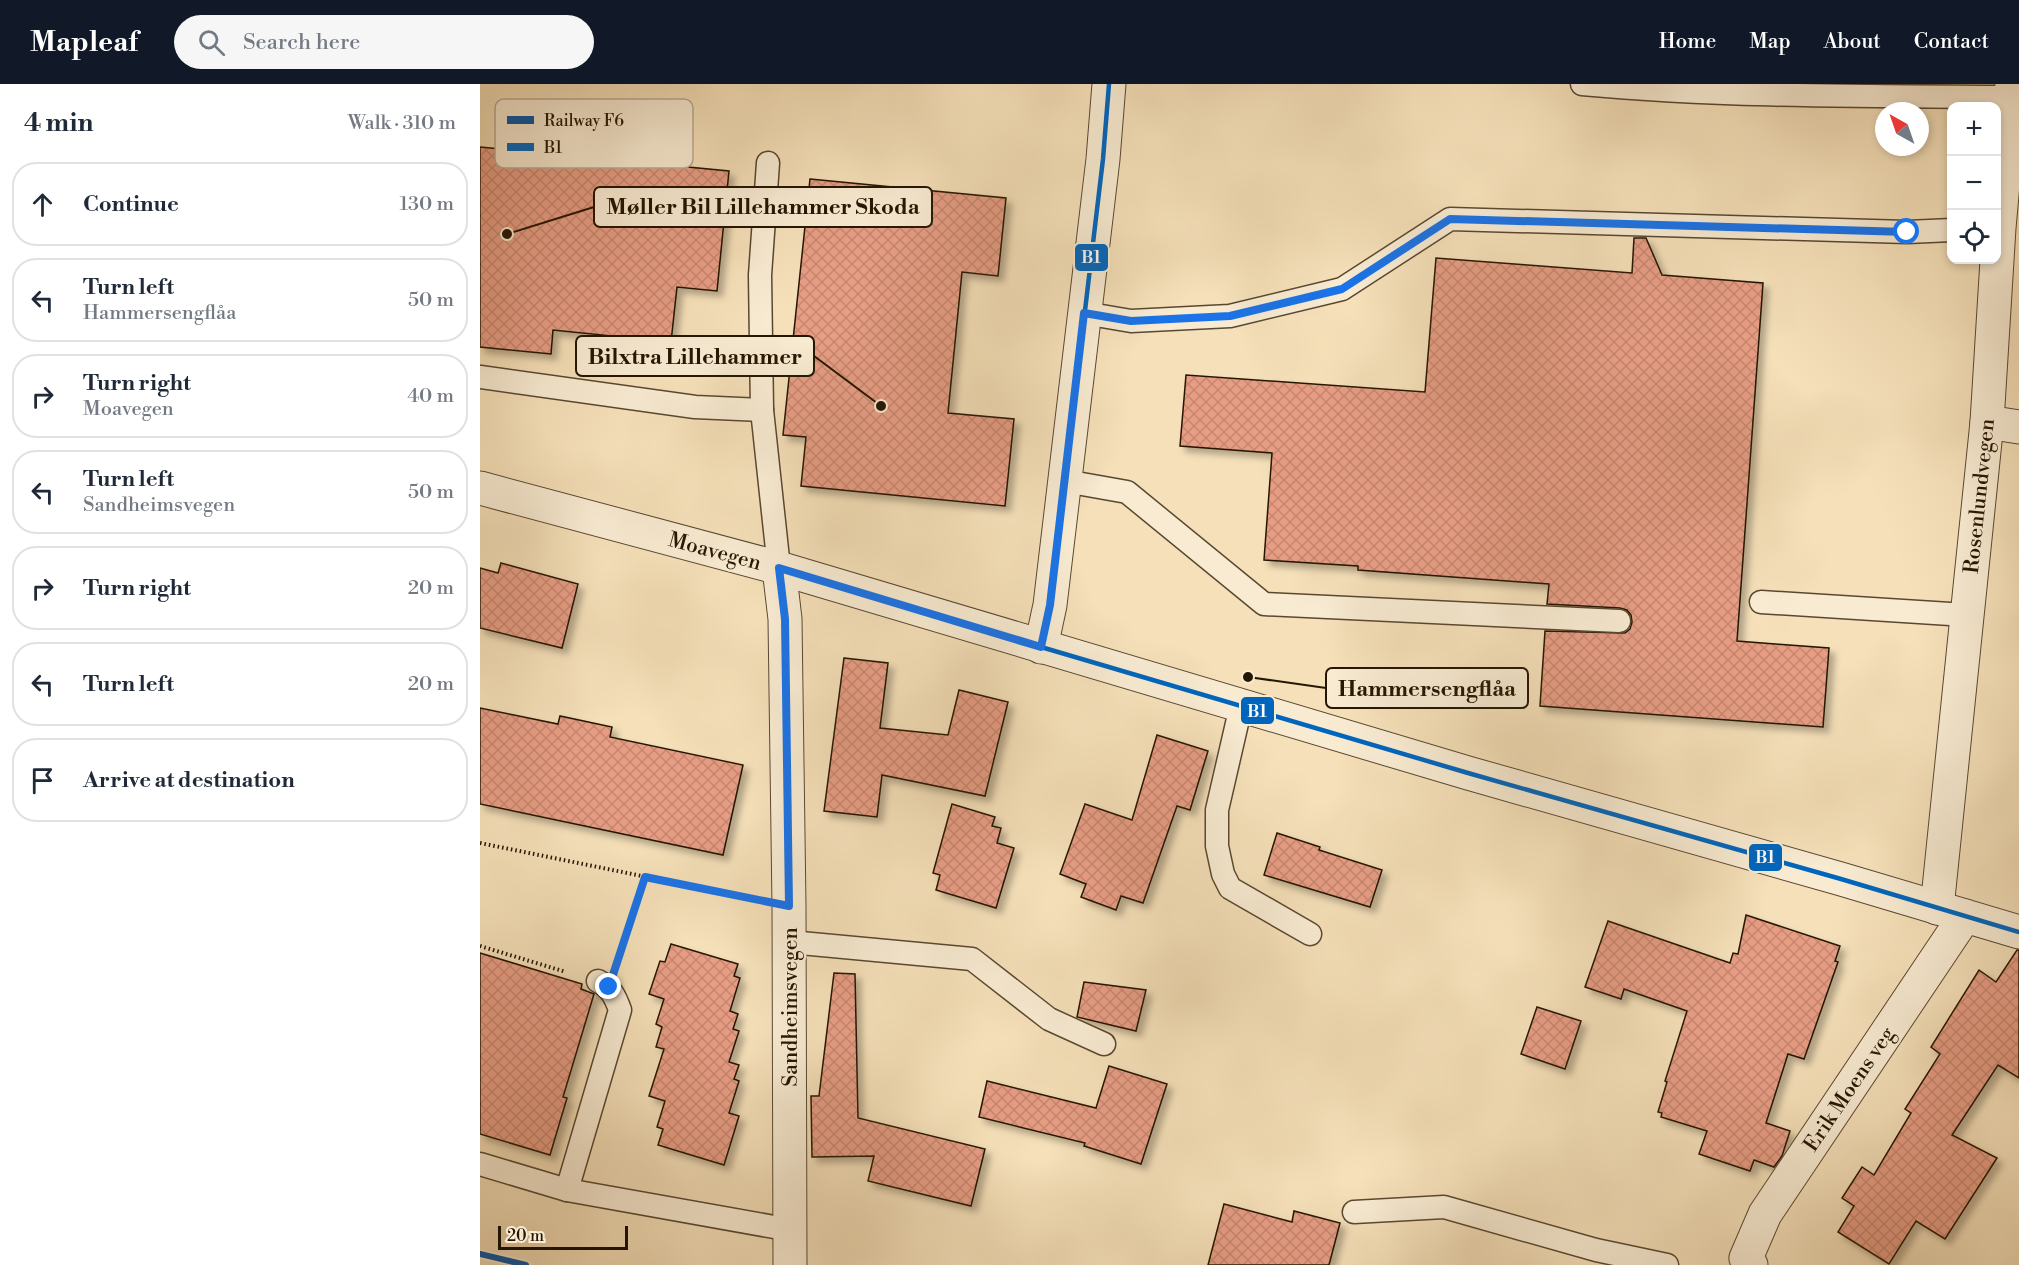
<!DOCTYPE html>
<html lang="en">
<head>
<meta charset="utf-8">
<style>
  :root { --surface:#fff; --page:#f6f6f7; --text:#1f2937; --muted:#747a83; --line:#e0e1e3; --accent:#111827 }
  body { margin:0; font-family:"Libre Bodoni",serif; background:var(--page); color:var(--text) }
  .controls { position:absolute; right:18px; top:18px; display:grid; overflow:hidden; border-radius:12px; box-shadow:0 3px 9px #0003 }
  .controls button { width:54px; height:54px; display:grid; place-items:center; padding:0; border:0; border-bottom:2px solid var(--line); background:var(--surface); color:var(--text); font:30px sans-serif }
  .compass { position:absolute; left:1395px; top:18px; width:54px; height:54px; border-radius:50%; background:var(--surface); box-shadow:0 3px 9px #0003; rotate:320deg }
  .scale { position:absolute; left:18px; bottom:15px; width:130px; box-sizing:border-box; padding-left:6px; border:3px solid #251603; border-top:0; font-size:16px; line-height:21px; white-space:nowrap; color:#251603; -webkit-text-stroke:4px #f8ebd2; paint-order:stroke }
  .stop { position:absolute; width:18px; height:18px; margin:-14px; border:4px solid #1a73e8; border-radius:50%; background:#fff }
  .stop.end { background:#1a73e8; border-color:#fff; box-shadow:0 2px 6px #0008 }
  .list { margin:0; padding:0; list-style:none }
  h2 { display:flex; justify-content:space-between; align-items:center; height:78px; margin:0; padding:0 24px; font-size:26px }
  h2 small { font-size:20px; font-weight:400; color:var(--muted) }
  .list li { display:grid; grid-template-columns:39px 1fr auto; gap:18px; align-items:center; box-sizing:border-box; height:84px; margin:0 12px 12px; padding:0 12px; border:2px solid var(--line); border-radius:24px }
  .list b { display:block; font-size:22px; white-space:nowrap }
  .list p { margin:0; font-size:20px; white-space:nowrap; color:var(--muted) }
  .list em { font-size:20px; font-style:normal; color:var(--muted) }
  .icon { flex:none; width:33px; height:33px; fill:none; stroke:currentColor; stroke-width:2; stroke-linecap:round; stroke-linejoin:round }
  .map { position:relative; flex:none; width:1539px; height:1181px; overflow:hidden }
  header { display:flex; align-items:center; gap:36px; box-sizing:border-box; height:84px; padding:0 30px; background:var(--accent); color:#fff }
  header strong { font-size:28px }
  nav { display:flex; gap:33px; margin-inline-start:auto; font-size:21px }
  .search { width:420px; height:54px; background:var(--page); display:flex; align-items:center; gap:15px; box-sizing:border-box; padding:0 21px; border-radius:33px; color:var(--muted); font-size:22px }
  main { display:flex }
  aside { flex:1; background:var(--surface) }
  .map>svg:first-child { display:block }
  .building { fill:url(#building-cross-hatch); stroke:#251603; stroke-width:1.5; filter:url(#shadow) }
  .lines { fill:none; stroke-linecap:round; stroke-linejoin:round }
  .service-casing { stroke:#594830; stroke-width:25 }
  .minor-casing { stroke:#594830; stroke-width:35 }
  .path { stroke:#251603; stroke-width:4; stroke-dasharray:1.5 3; stroke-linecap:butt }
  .service { stroke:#f8ebd2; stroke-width:22 }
  .minor { stroke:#f8ebd2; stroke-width:33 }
  .bus-1-casing { stroke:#f8ebd2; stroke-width:9 }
  .bus-1 { stroke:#0065bd; stroke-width:4.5 }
  .rail-1-casing { stroke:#f8ebd2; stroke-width:10 }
  .rail-1 { stroke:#0054a6; stroke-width:6 }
  .route { stroke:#1a73e8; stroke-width:8 }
  .labels { text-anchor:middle; stroke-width:5; stroke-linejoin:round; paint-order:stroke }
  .street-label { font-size:21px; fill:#251603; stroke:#f8ebd2 }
  .key { fill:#f8ebd2; stroke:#b9ab94; stroke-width:1.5 }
  .key-label { font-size:16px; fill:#251603 }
  .leader { fill:none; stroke:#251603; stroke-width:2 }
  .callout-dot { fill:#251603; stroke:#f8ebd2; stroke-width:2 }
  .callout { fill:#f8ebd2; stroke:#251603; stroke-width:2 }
  .callout-label { font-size:22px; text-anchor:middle; font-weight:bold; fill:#251603 }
  .line-badge { stroke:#f8ebd2; stroke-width:2 }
  .badge-label { font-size:16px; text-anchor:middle; font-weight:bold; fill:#fff }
</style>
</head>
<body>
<header>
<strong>Mapleaf</strong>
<div class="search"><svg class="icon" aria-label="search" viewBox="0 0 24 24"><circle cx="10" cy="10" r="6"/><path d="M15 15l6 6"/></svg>Search here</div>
<nav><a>Home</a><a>Map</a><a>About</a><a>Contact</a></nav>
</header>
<main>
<aside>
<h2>4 min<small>Walk · 310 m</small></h2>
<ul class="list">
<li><svg class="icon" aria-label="ahead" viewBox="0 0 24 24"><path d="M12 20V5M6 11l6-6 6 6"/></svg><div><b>Continue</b></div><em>130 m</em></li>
<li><svg class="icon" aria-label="left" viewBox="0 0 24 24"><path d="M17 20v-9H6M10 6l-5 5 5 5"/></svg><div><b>Turn left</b><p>Hammersengflåa</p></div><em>50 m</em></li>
<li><svg class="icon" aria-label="right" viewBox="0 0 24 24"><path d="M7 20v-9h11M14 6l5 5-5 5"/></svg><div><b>Turn right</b><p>Moavegen</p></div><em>40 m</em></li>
<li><svg class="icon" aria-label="left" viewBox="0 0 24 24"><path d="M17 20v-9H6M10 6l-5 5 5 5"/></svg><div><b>Turn left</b><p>Sandheimsvegen</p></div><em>50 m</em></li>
<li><svg class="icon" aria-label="right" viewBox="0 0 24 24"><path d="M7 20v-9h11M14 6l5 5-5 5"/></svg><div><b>Turn right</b></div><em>20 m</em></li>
<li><svg class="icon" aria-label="left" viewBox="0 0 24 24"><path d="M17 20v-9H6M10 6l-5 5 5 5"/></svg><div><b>Turn left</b></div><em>20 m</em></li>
<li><svg class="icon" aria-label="arrive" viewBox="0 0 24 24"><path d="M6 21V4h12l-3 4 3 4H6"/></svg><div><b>Arrive at destination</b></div></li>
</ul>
</aside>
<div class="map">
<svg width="1539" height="1181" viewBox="0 0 1539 1181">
  <defs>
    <pattern id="building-cross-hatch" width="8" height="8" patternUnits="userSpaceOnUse" patternTransform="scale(1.5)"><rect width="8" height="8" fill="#e79d84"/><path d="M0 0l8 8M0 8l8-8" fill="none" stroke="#c68670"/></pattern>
    <filter id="shadow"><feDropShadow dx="5.5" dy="5.5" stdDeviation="3" flood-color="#0004"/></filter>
  </defs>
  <rect width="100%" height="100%" fill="#f5e0b9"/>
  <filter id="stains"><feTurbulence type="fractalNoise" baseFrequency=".00333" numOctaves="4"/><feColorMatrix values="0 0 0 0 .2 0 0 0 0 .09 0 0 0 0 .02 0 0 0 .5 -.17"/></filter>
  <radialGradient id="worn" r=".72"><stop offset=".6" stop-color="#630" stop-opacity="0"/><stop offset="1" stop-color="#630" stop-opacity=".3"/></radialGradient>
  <g class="building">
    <path d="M0,63l249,24 -12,120 -40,-4 -6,55 -118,-12 -2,24 -71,-7z"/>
    <path d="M330,95l196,19 -8,78 -36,-4 -14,141 66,6 -9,87 -204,-20 5,-49 -23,-2z"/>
    <path d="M1154,154h12l16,37 101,8 -26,358 92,7 -6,79 -283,-21 5,-75 80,2 5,-4 2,-7 -1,-7 -4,-5 -7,-2 -73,-4 2,-20 -191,-14v-4l-94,-6 8,-107 -92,-7 6,-71 239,17 11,-134 196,15z"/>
    <path d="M21,479l77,21 -16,64 -82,-20v-60l18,5z"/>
    <path d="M364,574l44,5 -8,65 68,7 11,-45 49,12 -23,94 -103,-21 -5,42 -53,-6z"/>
    <path d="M0,624l78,16 2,-8 52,11 -2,10 133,28 -20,90 -243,-51z"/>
    <path d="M677,651l51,16 -18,59 -13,-4 -34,97 -22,-7 -5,14 -35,-13 5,-13 -26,-10 25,-70 47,16z"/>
    <path d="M472,720l43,13 -3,9 9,2 -4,15 17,5 -18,60 -60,-18 4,-15 -7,-2z"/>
    <path d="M797,749l43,14 -1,3 63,20 -12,37 -106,-32z"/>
    <path d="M1266,831l94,31 -5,15 3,1 -34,97 -16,-5 -22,69 24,8 -8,25 -8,11 -20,-7 -4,11 -51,-17 8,-23 -46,-14 1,-4 -4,-1 9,-30 -2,-1 22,-70 -63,-22 -3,10 -36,-12 23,-66 122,42 3,-10 5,1z"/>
    <path d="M191,860l67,20 -4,12 6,2 -10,33 8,3 -5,15 6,2 -10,31 10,3 -5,14 5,2 -10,32 10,3 -15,49 -66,-20 5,-16 -6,-2 8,-26 -16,-5 15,-47 -8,-2 6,-20 -6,-3 8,-25 -15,-5 11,-33 5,1z"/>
    <path d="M1537,866h2v128l-21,-13 -46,70 45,23 -52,81 -29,-18 -27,43 -51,-32 16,-26 -12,-8 20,-31 12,8 37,-62 -6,-4 35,-55 -9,-7 48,-77 17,12z"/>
    <path d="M0,869l102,31 -1,5 13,5 -31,103 4,1 -17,57 -70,-21z"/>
    <path d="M354,889l21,1 3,144 127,31 -14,57 -103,-25 6,-25 -62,1 -1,-61h8z"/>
    <path d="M604,898l62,8 -10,41 -59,-14z"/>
    <path d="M1057,923l44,14 -16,48 -44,-15z"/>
    <path d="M629,982l58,18 -26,80 -57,-18 1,-3 -106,-26 8,-36 109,27z"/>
    <path d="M744,1120l68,18 2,-11 46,12 -11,42h-121z"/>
  </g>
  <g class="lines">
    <g class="service-casing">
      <g id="service">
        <path d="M1102,0c142,13 286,12 429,13"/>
        <path d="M288,79l-8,112 2,135 17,158"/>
        <path d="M604,229l47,8 99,-5 112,-27 108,-70 457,13 45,-2"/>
        <path d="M0,293l215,30 67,3"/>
        <path d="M585,397l62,11 137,112 355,17"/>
        <path d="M1281,518l205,13"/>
        <path d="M761,622l-24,104v36l6,28 7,14 80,46"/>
        <path d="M310,858l182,17 77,60 55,25"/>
        <path d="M0,1080l87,26 224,40"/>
        <path d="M87,1106l53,-180c-5,-14 -9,-22 -22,-29"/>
        <path d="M874,1128l90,-5 152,43 71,15"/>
      </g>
    </g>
    <g class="minor-casing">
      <g id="minor">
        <path d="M1507,338l32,5"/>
        <path d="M0,404l299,80 689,205 373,106 178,53"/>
        <path d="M299,484l6,51 4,287 1,359"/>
        <path d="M561,563l9,-42 53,-446 6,-75"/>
        <path d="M1457,824l50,-486 12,-194 13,-144"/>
        <path d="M1271,1181l-5,-7 19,-44 200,-298"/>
      </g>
    </g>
    <g class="path">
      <path d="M0,759l270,55"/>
      <path d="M0,862l86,26"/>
      <path d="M139,872l26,-79"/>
    </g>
    <use href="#service" class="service"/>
    <use href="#minor" class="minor"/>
    <g class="bus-1-casing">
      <path id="bus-1" d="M629,0l-6,75 -53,446 -9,42 427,126 373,106 178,53"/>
    </g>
    <use href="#bus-1" class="bus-1"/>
    <g class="rail-1-casing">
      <path id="rail-1" d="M0,1170l46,11"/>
    </g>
    <use href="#rail-1" class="rail-1"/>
  </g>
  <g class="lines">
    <path class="route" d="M129,903l36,-110 144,29 -4,-287 -6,-51 262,79 9,-42 34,-292 47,8 99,-5 112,-27 108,-70 457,13"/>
  </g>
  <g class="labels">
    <g class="street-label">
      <text transform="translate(1499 412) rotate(-84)" y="7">Rosenlundvegen</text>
      <text transform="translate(235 467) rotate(15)" y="7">Moavegen</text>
      <text transform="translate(310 923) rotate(-90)" y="7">Sandheimsvegen</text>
      <text transform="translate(1369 1005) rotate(-56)" y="7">Erik Moens veg</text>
    </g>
  </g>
  <rect x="15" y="15" width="198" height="69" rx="9" class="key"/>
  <rect x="27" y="32" width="27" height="8" fill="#0054a6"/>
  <rect x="27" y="59" width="27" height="8" fill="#0065bd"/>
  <g class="key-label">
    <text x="64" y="42">Railway F6</text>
    <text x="64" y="69">B1</text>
  </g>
  <path class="leader" d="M27 150L114 123M401 322L334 272M768 593L846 604"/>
  <g class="callout-dot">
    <circle cx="27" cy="150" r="6"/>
    <circle cx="401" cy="322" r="6"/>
    <circle cx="768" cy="593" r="6"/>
  </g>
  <g class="callout">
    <rect x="114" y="103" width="338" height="40" rx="6"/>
    <rect x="96" y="252" width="238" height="40" rx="6"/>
    <rect x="846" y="584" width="202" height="40" rx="6"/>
  </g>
  <g class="callout-label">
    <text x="283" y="130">Møller Bil Lillehammer Skoda</text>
    <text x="215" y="280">Bilxtra Lillehammer</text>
    <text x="947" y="612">Hammersengflåa</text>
  </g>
  <g class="line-badge">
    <rect x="594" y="159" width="35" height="29" rx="6" fill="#0065bd"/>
    <rect x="760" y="612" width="35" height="29" rx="6" fill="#0065bd"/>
    <rect x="1268" y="759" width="35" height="29" rx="6" fill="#0065bd"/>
  </g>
  <g class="badge-label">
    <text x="611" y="179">B1</text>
    <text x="777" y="633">B1</text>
    <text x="1285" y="779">B1</text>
  </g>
  <rect width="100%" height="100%" filter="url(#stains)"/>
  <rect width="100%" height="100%" fill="url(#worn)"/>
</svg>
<div class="controls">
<button>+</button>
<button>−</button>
<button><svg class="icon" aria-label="locate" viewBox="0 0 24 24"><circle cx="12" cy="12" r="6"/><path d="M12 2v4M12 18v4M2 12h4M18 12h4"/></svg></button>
</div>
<svg class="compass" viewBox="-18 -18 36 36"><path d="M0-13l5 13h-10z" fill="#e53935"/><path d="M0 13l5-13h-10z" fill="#747a83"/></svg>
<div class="scale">20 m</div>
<div class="stop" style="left:1427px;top:148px"></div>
<div class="stop end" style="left:129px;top:903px"></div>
</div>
</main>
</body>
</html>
